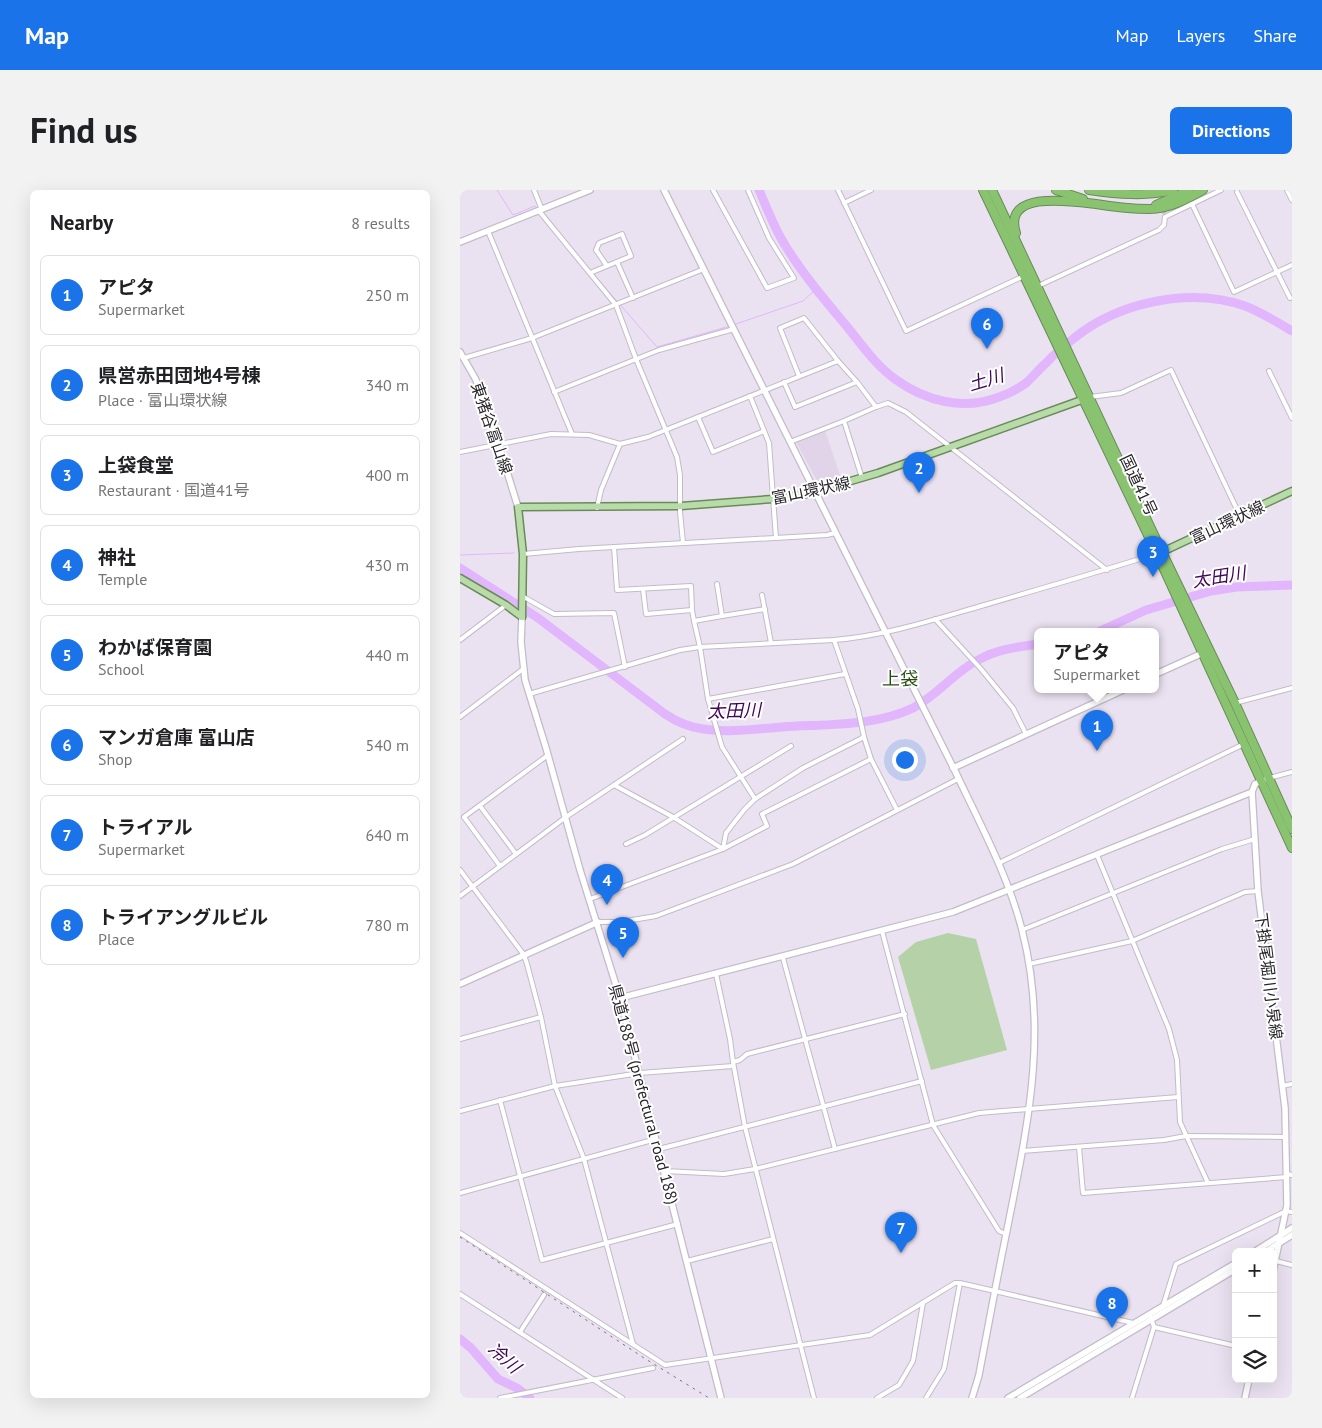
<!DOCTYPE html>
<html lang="en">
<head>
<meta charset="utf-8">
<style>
  :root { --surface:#fff; --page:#f2f2f2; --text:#202124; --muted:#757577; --line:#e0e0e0; --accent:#1a73e8 }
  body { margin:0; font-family:"PT Sans","Noto Sans JP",sans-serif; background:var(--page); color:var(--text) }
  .controls { position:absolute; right:15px; bottom:15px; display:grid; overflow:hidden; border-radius:8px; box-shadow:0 5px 20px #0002 }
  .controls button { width:45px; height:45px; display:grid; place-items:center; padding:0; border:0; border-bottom:1px solid var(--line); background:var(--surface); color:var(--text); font:25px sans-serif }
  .you { position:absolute; left:444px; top:569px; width:18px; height:18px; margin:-12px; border:4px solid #fff; border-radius:50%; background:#1a73e8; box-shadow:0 0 0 8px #1a73e833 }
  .badge { display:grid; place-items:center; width:32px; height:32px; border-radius:50%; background:var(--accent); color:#fff; font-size:16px; font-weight:700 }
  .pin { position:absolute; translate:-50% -41px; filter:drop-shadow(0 1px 2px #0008) }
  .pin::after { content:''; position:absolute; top:26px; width:18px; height:15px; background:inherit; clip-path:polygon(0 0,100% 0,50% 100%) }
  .popup { position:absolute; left:574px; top:438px; width:125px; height:65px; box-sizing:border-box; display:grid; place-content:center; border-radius:8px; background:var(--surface); filter:drop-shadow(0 1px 4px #0005); font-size:16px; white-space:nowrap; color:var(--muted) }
  .popup b { font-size:19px; color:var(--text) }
  .popup::after { content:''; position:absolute; left:50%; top:100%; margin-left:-10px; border:10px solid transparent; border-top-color:var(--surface) }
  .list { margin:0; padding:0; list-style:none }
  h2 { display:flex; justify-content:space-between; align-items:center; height:65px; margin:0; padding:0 20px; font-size:21px }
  h2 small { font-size:16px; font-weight:400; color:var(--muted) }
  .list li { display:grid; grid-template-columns:32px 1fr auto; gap:15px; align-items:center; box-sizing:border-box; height:80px; margin:0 10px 10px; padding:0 10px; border:1px solid var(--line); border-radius:8px }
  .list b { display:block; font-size:19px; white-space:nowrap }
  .list p { margin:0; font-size:16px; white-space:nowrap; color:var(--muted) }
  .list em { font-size:16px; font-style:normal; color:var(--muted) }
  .icon { flex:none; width:28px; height:28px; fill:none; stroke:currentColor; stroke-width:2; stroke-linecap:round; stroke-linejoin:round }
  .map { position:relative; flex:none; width:832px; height:1208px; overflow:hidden; border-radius:8px }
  header { display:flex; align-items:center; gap:30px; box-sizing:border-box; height:70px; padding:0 25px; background:var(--accent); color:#fff }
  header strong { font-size:24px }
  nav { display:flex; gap:28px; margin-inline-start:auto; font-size:18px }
  .intro { display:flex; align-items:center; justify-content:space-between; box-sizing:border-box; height:120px; padding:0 30px }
  h1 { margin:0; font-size:35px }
  .button { padding:12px 22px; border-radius:8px; background:var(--accent); color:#fff; font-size:18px; font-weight:700 }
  main { display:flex; gap:30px; padding:0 30px }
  aside { flex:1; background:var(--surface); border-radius:8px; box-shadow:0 5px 20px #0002 }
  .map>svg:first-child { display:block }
  .built { fill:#e1d4e9 }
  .grass { fill:#b4d1a7 }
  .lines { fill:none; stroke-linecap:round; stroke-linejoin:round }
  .stream { stroke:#e2b6fc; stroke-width:1 }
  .river { stroke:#e2b6fc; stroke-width:9 }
  .street-tunnel { stroke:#c4bcc9; stroke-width:4; stroke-dasharray:4 2; stroke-linecap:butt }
  .street-casing { stroke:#c3bbc9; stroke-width:6 }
  .secondary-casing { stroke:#c3bbc9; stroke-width:8 }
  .primary-casing { stroke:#688c58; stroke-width:9 }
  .highway-casing { stroke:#688c58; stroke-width:10 }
  .street { stroke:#fff; stroke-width:4 }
  .secondary { stroke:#fff; stroke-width:5.5 }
  .primary { stroke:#b9dba9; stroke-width:6 }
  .highway { stroke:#8ac370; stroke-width:8 }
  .rail { stroke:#78737c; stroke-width:1; stroke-dasharray:2.5 5; stroke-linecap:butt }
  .labels { text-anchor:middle; stroke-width:4; stroke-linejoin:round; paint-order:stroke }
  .street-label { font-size:16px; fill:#29262b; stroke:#fff }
  .water-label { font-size:18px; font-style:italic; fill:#410559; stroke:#fff }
  .neighbourhood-label { font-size:18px; fill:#264d10; stroke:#fff }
</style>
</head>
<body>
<header>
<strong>Map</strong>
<nav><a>Map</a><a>Layers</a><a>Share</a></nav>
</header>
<div class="intro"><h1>Find us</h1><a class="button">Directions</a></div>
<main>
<aside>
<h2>Nearby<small>8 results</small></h2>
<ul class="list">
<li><span class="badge">1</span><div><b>アピタ</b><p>Supermarket</p></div><em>250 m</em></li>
<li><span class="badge">2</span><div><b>県営赤田団地4号棟</b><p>Place · 富山環状線</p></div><em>340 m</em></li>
<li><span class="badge">3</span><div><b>上袋食堂</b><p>Restaurant · 国道41号</p></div><em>400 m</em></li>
<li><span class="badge">4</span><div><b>神社</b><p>Temple</p></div><em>430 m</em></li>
<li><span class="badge">5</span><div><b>わかば保育園</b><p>School</p></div><em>440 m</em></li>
<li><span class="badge">6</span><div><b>マンガ倉庫 富山店</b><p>Shop</p></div><em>540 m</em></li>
<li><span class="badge">7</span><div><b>トライアル</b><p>Supermarket</p></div><em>640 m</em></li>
<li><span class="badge">8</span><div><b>トライアングルビル</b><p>Place</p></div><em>780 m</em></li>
</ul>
</aside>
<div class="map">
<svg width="832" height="1208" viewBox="0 0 832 1208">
  <rect width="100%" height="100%" fill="#ebe2f1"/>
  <path class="built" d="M365,240l17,51 -20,5 -5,-5 -21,-39z"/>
  <path class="grass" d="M488,743l28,6 31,111 -76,20 -33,-113 18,-15z"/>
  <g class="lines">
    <g class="stream">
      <path d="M37,0l16,25 22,-9 3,3"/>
      <path d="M121,70l76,87 73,-21"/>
      <path d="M273,135l70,-24 13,-12"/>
      <path d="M0,365l54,-2"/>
    </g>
    <g class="river">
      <path d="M299,0c8,18 15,38 26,55 17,28 38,53 59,78 16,19 31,42 51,56 30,22 69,32 104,18 9,-3 20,-9 27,-14 7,-6 12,-13 19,-19 8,-9 18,-17 28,-25 45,-37 116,-52 172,-33 16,6 32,16 47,25"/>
      <path d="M0,378l78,50 127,96c12,8 23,13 38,15 26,4 53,0 79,-2 43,-3 91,0 131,-19 25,-13 42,-37 67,-49 18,-10 38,-12 58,-15"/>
      <path d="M638,442l48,-22 65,-19 26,-4 55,-2"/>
      <path d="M0,1149l11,9 27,31 19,9 13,10"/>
    </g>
    <path class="street-tunnel" d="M700,2l4,22"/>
    <g class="street-casing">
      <g id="street">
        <path d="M74,0l8,20"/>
        <path d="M253,0l54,98 27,-10 -25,-40 -21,-48"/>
        <path d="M378,0l68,141 118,-55"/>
        <path d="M827,0l5,10"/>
        <path d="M777,2l53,106"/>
        <path d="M384,13l27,-13"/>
        <path d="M732,14l42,88 58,-27"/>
        <path d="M79,21l77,94 20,54 41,98 3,18v37l3,31"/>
        <path d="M28,41l84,203"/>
        <path d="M157,72l16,36"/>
        <path d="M130,83l41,-17 -9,-22 -23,9 -3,7 11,16"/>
        <path d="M578,96l121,-56 5,-5 1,-8 56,-27"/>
        <path d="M4,168l68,-20 172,-69"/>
        <path d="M809,181l23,47"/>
        <path d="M339,186l-19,-48 24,-10 34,43"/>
        <path d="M324,192l11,25 62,-25"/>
        <path d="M94,202l105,-42 75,-21"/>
        <path d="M290,206l19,47 7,95"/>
        <path d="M630,207l31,-4 50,-23 69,146"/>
        <path d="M238,227l15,35 51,-21"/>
        <path d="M330,252l54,-21"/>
        <path d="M0,262l91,-18 38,1 31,9 28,-7 190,-76 19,21 19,25 12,-4 18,9 201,158"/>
        <path d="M402,288l-18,-57 32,-14"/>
        <path d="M137,318l4,-18 19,-46"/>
        <path d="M154,357l3,43 74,-4 1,24 -46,4 -3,-25"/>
        <path d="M63,364l56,-5 248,-14 8,-2"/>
        <path d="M302,405l9,48"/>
        <path d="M62,406l32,18 60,-1 11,54"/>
        <path d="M232,420l2,11 28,-5 -5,-32"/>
        <path d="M262,426l43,-7"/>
        <path d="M475,429l46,50 32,39 13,26"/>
        <path d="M234,431l6,26 8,52 14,48 33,52 48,-31 61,-31 -6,-28 -24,-69"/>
        <path d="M0,450l46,-35"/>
        <path d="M69,504l151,-44 20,-3 134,-7c50,-4 99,-20 147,-34 59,-17 117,-34 175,-52"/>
        <path d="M248,509l137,-25"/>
        <path d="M775,513l57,-15"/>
        <path d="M0,527l63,-48"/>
        <path d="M404,547l7,22 26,51"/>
        <path d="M809,588l23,-6"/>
        <path d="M154,595l59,32 50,32 3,-16 18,-23 11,-11"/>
        <path d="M20,616l36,48"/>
        <path d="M166,654l19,-9 146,-89"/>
        <path d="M637,665l72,174 8,31 3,62 28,61"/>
        <path d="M539,673l245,-119"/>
        <path d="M40,676l-36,-49 84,-62"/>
        <path d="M0,680l64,85 3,9 14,53 14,69 29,73 49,185"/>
        <path d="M0,706l106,-79 117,-78"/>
        <path d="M130,709l133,-50 44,-23 -5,-12 109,-55"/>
        <path d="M138,732h22l36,-6 137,-52 165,-85"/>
        <path d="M562,740l200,-81 33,-10"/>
        <path d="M422,741l51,194 66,106 7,3"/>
        <path d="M323,768l52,191"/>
        <path d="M569,774l103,-23 113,-49 13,-1"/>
        <path d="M256,784l14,65 3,23 12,65 69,271"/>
        <path d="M0,849l81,-22"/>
        <path d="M273,872l7,-2 7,-6 158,-40"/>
        <path d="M822,896l10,-2"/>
        <path d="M40,910l42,160 136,-36"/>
        <path d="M0,921l95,-25 85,-13 93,-7"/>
        <path d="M619,957l4,46 204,-16"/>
        <path d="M199,959l263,-68"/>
        <path d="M562,961l142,-11 22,-4 100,1"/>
        <path d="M205,981l59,3 31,-5 224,-56 199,-16"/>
        <path d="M827,984l5,1"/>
        <path d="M0,1003l196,-54"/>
        <path d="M0,1043l205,132 205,-30 85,-52h5l173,40"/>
        <path d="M227,1071l86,-22"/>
        <path d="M816,1071l16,4"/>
        <path d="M0,1104l162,104"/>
        <path d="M703,1116l13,-42 110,-53 6,1"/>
        <path d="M694,1137l82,19"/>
        <path d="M60,1142l24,-37"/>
        <path d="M40,1208l153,-30"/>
        <path d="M417,1208l22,-13 14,-24 10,-58"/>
        <path d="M466,1208l18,-29 16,-86"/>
        <path d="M672,1208l22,-71 -3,-9"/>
      </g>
    </g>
    <g class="secondary-casing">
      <g id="secondary">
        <path d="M204,0l292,583c24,51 52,102 66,157 27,104 5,198 -15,300 -10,48 -19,97 -28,145l-7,23"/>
        <path d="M0,52l130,-52"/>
        <path d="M0,162l15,26 10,23 33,106"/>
        <path d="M62,427l-1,25 4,38 21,68 34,122 40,128 101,400"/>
        <path d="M696,484l49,-22"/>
        <path d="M493,578l170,-78"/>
        <path d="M804,590l-9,4 -3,8 6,99 27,217 2,97 -14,66"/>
        <path d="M0,794l138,-62"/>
        <path d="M160,808l333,-86 299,-120"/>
        <path d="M794,1062l38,-24"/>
        <path d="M805,1062l27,-17"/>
        <path d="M548,1208l228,-135"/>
        <path d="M560,1208l216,-129"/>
        <path d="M785,1208l4,-19"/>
      </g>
    </g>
    <g class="primary-casing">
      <g id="primary">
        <path d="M702,362l130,-61"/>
        <path d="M0,388l46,27 16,12"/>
        <path d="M62,427l1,-63 -5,-47 163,-1 92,-7 33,-5 72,-21 209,-75"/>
      </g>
    </g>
    <g class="highway-casing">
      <g id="highway">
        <path d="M523,0l174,364 135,294"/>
        <path d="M532,0l170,362 73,151 57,126"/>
        <path d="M596,0l27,9"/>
        <path d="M629,0c28,4 57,7 84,0"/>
        <path d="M696,15l33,-15"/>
        <path d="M556,43c-14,-43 55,-32 80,-29 18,3 36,5 54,5 19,0 37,-10 53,-19"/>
      </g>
    </g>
    <use href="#street" class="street"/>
    <use href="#secondary" class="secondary"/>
    <use href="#primary" class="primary"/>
    <use href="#highway" class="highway"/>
    <path class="rail" d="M0,1047l184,121 65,40"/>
  </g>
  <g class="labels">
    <g class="street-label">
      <text transform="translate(32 238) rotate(71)" y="6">東猪谷富山線</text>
      <text transform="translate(679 295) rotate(65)" y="6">国道41号</text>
      <text transform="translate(351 300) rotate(-12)" y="6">富山環状線</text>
      <text transform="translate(767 332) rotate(-25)" y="6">富山環状線</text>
      <text transform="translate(809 786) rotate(83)" y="6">下掛尾堀川小泉線</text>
      <text transform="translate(184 904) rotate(75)" y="6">県道188号 (prefectural road 188)</text>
    </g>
    <g class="water-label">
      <text transform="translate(526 190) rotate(-17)" y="6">土川</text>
      <text transform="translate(759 387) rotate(-9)" y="6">太田川</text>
      <text transform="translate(274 521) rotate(-2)" y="6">太田川</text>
      <text transform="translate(44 1168) rotate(41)" y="6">冷川</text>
    </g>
    <g class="neighbourhood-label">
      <text x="440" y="495">上袋</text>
    </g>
  </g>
</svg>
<div class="controls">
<button>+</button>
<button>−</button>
<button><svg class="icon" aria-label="layers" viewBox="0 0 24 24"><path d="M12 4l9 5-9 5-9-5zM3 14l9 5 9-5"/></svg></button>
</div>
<div class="you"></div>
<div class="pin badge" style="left:637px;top:561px">1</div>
<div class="popup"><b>アピタ</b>Supermarket</div>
<div class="pin badge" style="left:459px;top:303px">2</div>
<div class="pin badge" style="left:693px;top:387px">3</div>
<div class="pin badge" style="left:147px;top:715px">4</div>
<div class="pin badge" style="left:163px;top:768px">5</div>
<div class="pin badge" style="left:527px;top:159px">6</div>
<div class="pin badge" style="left:441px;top:1063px">7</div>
<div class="pin badge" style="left:652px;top:1138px">8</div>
</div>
</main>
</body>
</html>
